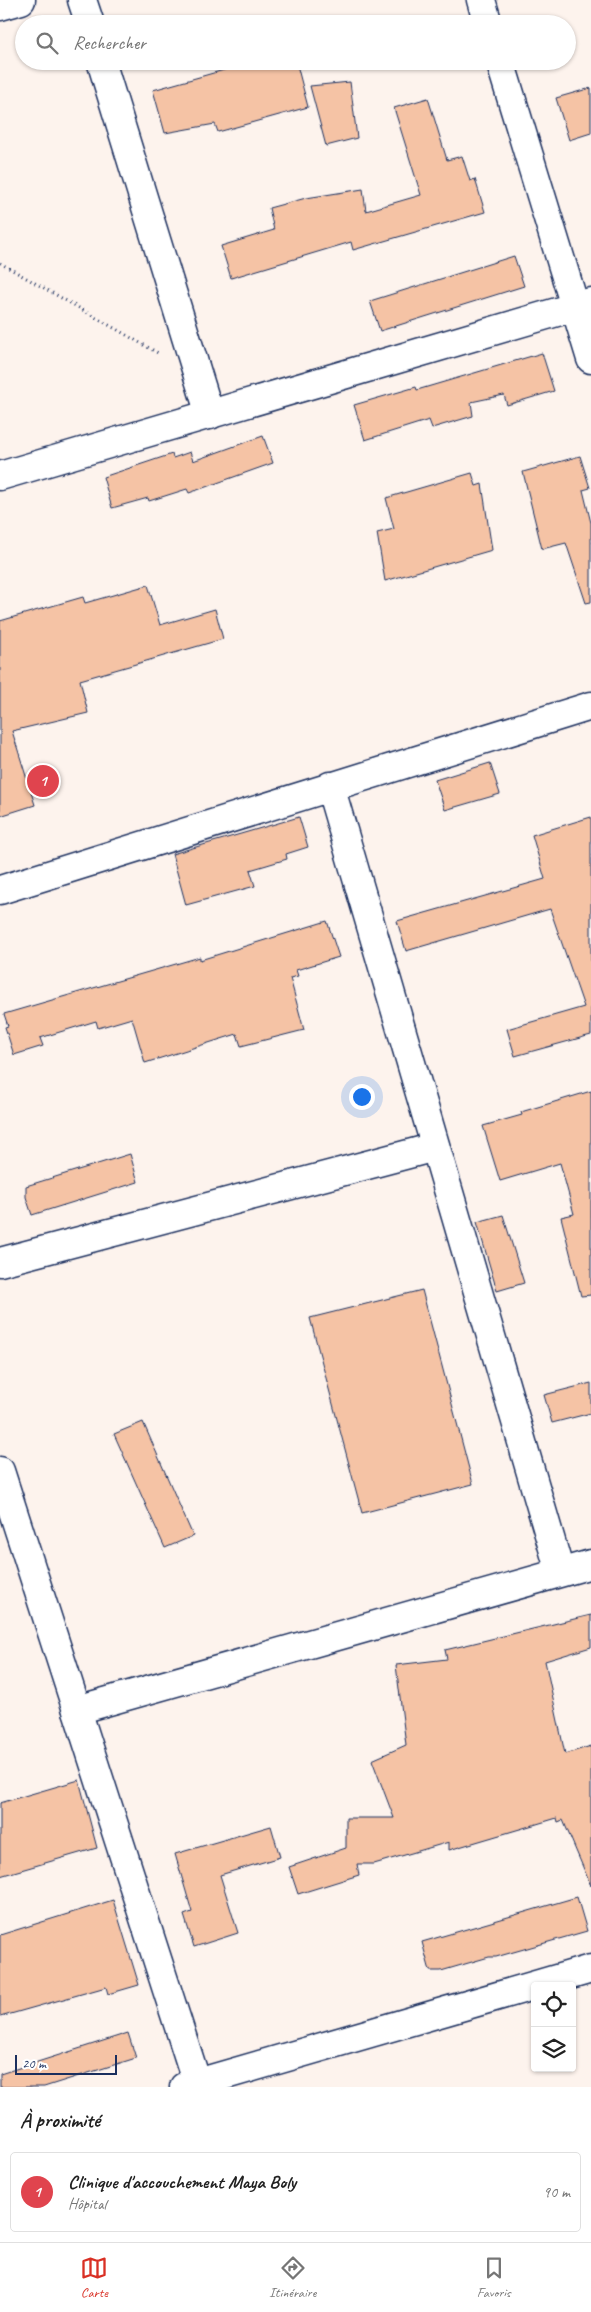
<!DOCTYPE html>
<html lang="fr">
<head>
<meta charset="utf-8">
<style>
  :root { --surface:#fff; --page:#f6f6f6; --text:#222; --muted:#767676; --line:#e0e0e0; --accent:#d93025 }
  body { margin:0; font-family:Caveat,sans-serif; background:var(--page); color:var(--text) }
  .controls { position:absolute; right:15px; bottom:15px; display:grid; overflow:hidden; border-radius:5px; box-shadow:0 1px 4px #0004 }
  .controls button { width:45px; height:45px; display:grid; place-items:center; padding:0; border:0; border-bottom:1px solid var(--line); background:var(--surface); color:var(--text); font:25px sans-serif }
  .scale { position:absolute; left:15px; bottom:12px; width:102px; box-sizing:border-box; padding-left:5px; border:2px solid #1b2f5e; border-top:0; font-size:14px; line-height:18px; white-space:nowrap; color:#1b2f5e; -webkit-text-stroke:4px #fff; paint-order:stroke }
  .you { position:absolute; left:361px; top:1096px; width:18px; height:18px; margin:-12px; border:4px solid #fff; border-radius:50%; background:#1a73e8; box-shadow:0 0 0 8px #1a73e833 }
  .badge { display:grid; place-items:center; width:32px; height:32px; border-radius:50%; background:var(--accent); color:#fff; font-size:16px; font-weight:700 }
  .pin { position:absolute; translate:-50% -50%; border:2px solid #fff; box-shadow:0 1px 5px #0006 }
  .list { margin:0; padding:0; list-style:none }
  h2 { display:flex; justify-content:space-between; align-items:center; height:65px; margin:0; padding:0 20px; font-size:21px }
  h2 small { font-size:16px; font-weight:400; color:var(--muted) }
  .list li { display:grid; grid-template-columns:32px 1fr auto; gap:15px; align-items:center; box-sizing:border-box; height:80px; margin:0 10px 10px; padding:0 10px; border:1px solid var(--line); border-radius:5px }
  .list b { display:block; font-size:19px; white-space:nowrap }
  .list p { margin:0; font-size:16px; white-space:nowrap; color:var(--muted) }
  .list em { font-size:16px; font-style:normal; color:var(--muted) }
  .icon { flex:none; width:28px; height:28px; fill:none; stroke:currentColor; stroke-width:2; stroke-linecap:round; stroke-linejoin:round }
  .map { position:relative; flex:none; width:591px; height:2087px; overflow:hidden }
  .search { position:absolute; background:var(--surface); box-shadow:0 1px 4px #0004; left:15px; right:15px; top:15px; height:55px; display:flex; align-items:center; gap:12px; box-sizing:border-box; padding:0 18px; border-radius:28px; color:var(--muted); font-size:19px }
  .sheet { height:155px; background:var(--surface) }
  nav { display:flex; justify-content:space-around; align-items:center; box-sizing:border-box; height:70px; border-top:1px solid var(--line); background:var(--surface); font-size:14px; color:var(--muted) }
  nav a { display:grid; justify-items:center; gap:2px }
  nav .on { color:var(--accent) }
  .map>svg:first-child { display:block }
  .building { fill:#f5c3a5; stroke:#1b2f5e }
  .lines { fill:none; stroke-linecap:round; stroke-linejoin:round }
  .street-casing { stroke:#1b2f5e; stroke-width:31 }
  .path { stroke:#1b2f5e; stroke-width:3; stroke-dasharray:1 4; stroke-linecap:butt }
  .street { stroke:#fff; stroke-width:28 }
</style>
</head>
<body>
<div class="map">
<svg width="591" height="2087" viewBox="0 0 591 2087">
  <rect width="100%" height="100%" fill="#fdf3ed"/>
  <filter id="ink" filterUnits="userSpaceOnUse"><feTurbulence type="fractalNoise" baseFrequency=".02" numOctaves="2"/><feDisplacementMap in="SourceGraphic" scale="10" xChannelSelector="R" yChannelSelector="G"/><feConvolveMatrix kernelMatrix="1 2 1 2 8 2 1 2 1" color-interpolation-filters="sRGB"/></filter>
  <g filter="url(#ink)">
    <g class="building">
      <path d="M256,61h40l12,46 -90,25 -3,-8 -50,9 -12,-43z"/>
      <path d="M350,82l7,56 -31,8 -16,-60z"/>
      <path d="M591,88v45l-22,7 -13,-42z"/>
      <path d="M428,98l19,62 15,-4 8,25 5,-2 10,33 -132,38 -2,-8 -120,36 -10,-32 53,-16 -5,-22 37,-10 57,-9 3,22 55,-16 -27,-87z"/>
      <path d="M514,256l10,30 -144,45 -10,-30z"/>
      <path d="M542,353l12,38 -47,14 -3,-10 -33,7 2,14 -41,12 -3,-8 -64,20 -11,-35 62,-18 1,3z"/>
      <path d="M263,436l10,27 -84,30 -2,-4 -38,12 -1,-3 -36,10 -9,-31 69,-23 1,4 17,-6 3,9z"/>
      <path d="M580,456l10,32 -7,2 8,33v79l-5,1 -20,-60 -24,6 -19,-77z"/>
      <path d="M472,473l4,13 6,-2 10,66 -107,31 -8,-48 17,-4 -8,-31z"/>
      <path d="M148,585l12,40 55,-16 8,30 -143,41 8,33 -76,18 23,74 -35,11v-195l83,-24 2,6z"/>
      <path d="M490,763l10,31 -55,16 -10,-30z"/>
      <path d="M299,817l9,30 -22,7 1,5 -37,11 5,16 -69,19 -14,-51z"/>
      <path d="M591,817v218l-76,21 -8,-27 77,-22 -34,-98 -144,42 -9,-30 148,-42 -13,-44z"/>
      <path d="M327,921l12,36 -43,13 2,6 -8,2 14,52 -63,16 -4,-12 -92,29 -13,-45 -34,10 -2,-7 -56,17 3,8 -29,9 -9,-28 3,-1 -4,-12 196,-57v3z"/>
      <path d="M591,1091v204l-10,1 -20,-79 13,-3 -14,-51 -60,18 -17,-55 39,-11 -1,-3z"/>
      <path d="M130,1154l8,28 -106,33 -6,-18v-11z"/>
      <path d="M503,1215l21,68 -27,8 -20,-69z"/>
      <path d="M422,1290l51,194 -111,29 -52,-195z"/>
      <path d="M591,1383v30l-39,10 -8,-28z"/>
      <path d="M143,1422l50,114 -28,12 -51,-114z"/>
      <path d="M591,1615v32l-46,14 20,93 26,-8v140l-28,-66 -5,2 -1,-4 -108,32v-8l-75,22h-17l2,11 -61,19 -9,-27 57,-19v-30h48l-22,-58 34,-15 -10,-80 51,-6 -2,-9z"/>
      <path d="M79,1780l18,68 -97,28v-73z"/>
      <path d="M271,1826l9,31 -60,18 18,58 -44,14 -10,-32 8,-3 -17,-58z"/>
      <path d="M577,1897l10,34 -91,26h-7l-48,14h-11l-8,-29z"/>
      <path d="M113,1900l26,85 -31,9 -2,-7 -106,30v-82z"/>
      <path d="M128,2033l8,25 -92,29h-44v-13z"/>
    </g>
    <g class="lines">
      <g class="street-casing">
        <g id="street">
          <path d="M82,0l8,24"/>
          <path d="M481,0l7,24"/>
          <path d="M0,6l21,-6"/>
          <path d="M101,61l109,354"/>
          <path d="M500,61l91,298"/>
          <path d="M0,476l591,-174"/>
          <path d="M330,786l230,786"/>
          <path d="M0,890l591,-184"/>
          <path d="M0,1262l435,-115"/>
          <path d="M0,1471l197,612"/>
          <path d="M77,1710l514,-146"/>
          <path d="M184,2087l407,-118"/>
        </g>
      </g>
      <path class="path" d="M0,263l158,90"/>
      <use href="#street" class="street"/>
    </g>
  </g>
</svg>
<div class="controls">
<button><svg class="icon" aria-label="locate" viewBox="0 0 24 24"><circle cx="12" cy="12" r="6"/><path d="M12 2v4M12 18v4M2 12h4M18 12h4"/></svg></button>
<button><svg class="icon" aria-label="layers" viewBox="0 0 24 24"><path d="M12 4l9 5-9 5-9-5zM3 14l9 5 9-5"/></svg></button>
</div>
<div class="scale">20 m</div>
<div class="you"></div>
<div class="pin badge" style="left:43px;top:781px;background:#e0444e">1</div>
<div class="search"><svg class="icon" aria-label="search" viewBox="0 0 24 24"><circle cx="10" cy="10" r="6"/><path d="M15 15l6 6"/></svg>Rechercher</div>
</div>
<section class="sheet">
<h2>À proximité<small></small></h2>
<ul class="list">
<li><span class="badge" style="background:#e0444e">1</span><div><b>Clinique d'accouchement Maya Boly</b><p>Hôpital</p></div><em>90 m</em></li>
</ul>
</section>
<nav>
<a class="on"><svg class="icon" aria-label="map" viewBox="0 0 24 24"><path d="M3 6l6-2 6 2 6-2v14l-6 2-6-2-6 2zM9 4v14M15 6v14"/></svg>Carte</a>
<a><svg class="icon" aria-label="directions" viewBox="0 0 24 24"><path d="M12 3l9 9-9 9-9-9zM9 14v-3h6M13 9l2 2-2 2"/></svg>Itinéraire</a>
<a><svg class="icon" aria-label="saved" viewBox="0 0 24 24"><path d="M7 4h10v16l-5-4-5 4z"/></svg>Favoris</a>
</nav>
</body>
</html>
